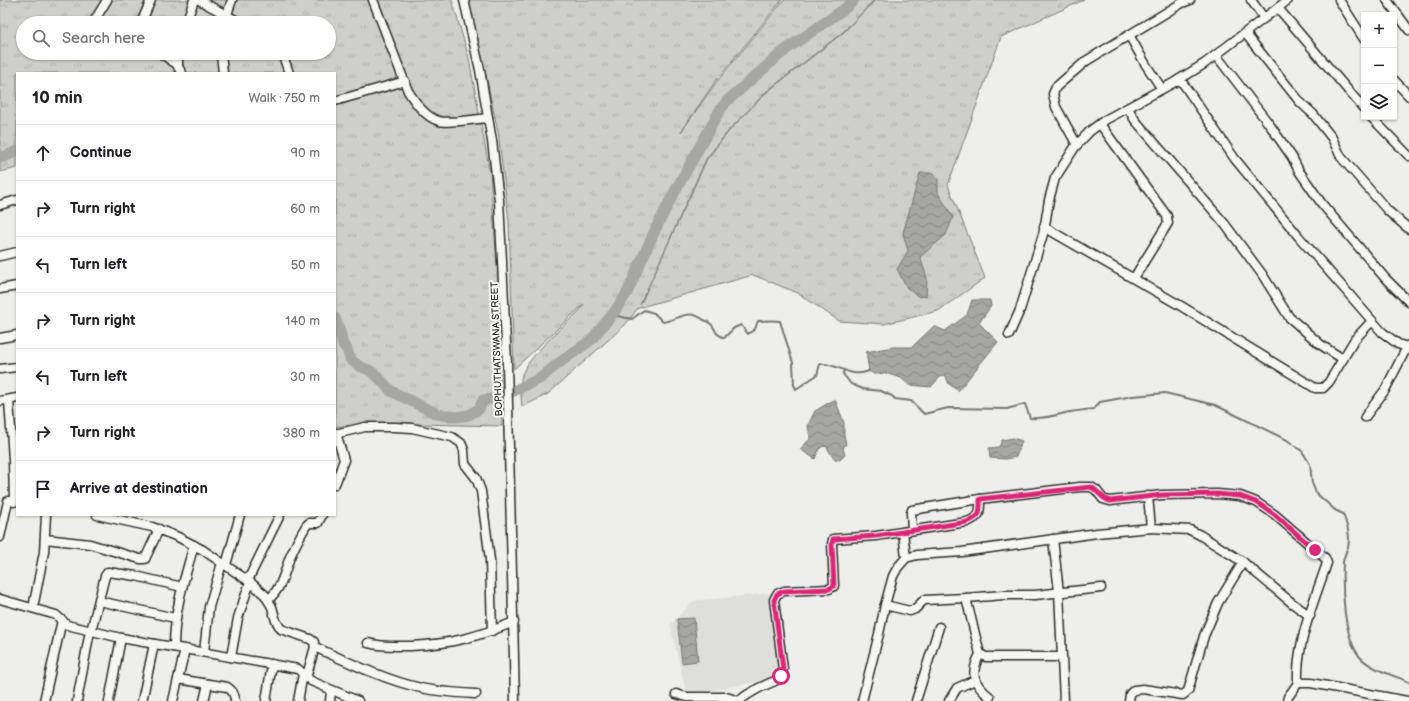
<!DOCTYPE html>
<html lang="en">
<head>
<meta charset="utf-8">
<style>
  :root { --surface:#fff; --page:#f2f2f2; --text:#202124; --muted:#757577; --line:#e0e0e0 }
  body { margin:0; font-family:"Balsamiq Sans",sans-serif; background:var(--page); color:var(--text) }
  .controls { position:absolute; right:12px; top:12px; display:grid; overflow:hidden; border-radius:0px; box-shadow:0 1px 3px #0004 }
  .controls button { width:36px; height:36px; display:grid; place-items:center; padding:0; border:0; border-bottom:1px solid var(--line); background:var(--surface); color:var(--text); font:20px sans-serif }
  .stop { position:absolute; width:12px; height:12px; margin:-9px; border:3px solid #db2777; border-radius:50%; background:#fff }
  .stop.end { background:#db2777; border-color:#fff; box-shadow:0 1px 4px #0008 }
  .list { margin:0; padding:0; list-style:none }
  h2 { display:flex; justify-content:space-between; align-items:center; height:52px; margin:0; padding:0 16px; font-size:17px }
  h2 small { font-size:13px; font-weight:400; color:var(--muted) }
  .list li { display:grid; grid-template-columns:26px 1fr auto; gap:12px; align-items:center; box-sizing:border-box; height:56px; padding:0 16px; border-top:1px solid var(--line) }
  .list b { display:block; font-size:15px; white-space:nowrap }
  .list em { font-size:13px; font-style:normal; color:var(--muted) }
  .icon { flex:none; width:22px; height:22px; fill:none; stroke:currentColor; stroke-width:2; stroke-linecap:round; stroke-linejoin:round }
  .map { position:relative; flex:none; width:1409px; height:701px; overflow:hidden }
  .search { position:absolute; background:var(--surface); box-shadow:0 1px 3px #0004; left:16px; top:16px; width:320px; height:44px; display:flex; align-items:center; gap:10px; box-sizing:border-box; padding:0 14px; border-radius:22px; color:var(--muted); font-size:15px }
  .panel { position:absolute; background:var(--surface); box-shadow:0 1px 3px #0004; left:16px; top:72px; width:320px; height:444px; border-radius:0px }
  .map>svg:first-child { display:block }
  .built { fill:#dededb }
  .grass { fill:url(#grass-tufts); stroke:#7c7c7a; fill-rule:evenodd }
  .water { fill:url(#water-waves); stroke:#757573 }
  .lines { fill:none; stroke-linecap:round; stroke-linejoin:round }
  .stream { stroke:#757573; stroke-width:2 }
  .river { stroke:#a6a6a3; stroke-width:11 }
  .minor-casing { stroke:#2b2b2b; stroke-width:11 }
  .minor { stroke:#f6f6f2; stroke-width:8 }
  .route { stroke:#db2777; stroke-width:5 }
  .labels { text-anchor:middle; stroke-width:4; stroke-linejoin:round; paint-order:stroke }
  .street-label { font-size:10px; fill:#2b2b2b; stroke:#f6f6f2 }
</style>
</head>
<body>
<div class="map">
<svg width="1409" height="701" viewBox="0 0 1409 701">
  <defs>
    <pattern id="grass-tufts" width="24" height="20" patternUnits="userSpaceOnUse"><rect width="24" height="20" fill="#cececa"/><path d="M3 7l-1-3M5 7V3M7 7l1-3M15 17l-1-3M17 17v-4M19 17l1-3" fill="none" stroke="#b1b1ae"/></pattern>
    <pattern id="water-waves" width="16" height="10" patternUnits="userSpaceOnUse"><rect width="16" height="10" fill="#a6a6a3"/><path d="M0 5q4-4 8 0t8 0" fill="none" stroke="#878785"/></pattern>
  </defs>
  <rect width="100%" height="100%" fill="#eeeeea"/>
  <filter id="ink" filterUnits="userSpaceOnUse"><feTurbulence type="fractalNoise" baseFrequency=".025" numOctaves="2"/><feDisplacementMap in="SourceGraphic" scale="8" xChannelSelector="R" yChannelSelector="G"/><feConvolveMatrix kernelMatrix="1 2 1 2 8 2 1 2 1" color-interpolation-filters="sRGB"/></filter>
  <g filter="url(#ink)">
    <path class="built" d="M772,593l11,84 -96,18 -17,-70 23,-24z"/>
    <g class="grass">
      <path d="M0,0h452l17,58 21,115 8,102 4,151 -127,-3 -40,4v-354h-318v95l-17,4zM23,23h306v30h-306z"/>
      <path d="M467,0h315l-68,83 -33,49 34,-48 69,-84h90l-31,32 -76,59 -38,39 -23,29 -66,146 67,-146 23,-29 37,-38 77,-60 31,-32h209l-83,37 -53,148 37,93 -47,33 -54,13 -45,-3 -41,-28 -45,-18 -115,33 -13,17 -77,69 -26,13c-1,-9 -2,-19 -1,-28 2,-19 44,-54 58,-68l5,-7 -70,65 -5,-148 -11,-89 -21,-98z"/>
    </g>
    <g class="water">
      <path d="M920,173h14l4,7v13l15,24 -7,18 -26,22 7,21 -1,18 -7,1 -12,-9 -10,-19 11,-18 -5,-18z"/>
      <path d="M972,300h18l1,6 -12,17 19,19 -40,49 -9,-7 -4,-10 -6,4 -8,9 -22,-2 -8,-7 -16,-5 -11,1 -5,-3 -3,-19 27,-5h19l22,-21 11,5 22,-16z"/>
      <path d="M835,399l9,24v12l2,9 -3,4 2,7 -5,5 -6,-1 -7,-12 -4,-1 -4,3 -4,10 -15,-10 10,-10 -2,-14 7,-14z"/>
      <path d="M1013,438l9,3 -6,16 -11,2 -15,-1 -1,-10 10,-1 3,-7z"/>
      <path d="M694,618l4,43 -16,2 -5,-44z"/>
    </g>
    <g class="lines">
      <g class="stream">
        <path d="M612,315l20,4 12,-9 10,3 9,9c17,-3 25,-14 41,-2 3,1 6,3 8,5 6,8 1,7 12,13l10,-10 7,-3 7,9 7,-5 3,-8c7,0 14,-1 22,0l13,42 1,22 2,4 21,-14 3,-11c20,-1 28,15 49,7"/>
        <path d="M844,370l-1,4 8,10 12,5 18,2 11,5 3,3 16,2 13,13 24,-6 59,1 18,-5 5,14c12,1 24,-2 35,-5 10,-2 20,-3 29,-4l6,-7 33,-6 32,-3 50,12 72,35 15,11 8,13 2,19 4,10 19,17 8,4c4,10 8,22 5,33 -2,5 -4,9 -5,15 -1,25 0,75 17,95 12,13 33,18 49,25"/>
      </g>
      <g class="river">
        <path d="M0,156l4,1 13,-6"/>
        <path d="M335,318l6,17 2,10 4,4 3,10 9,7 10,4 8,6 14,15 46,23 19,3 13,-2 10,-6 4,-9 16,-2 42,-20 14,-12 36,-26 21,-25 15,-22 29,-65 17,-33 47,-85 7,-9 57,-50 63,-44 7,-7"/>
      </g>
      <g class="minor-casing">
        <g id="minor">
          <path d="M199,0l42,23"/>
          <path d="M373,0l35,91c7,11 17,26 31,30 10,3 37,-2 49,-3"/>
          <path d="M464,0l16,70 12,71 7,59 8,163 8,338"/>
          <path d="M1251,0l13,18"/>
          <path d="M1339,0l25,39"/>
          <path d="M1387,0l22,30"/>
          <path d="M1278,8l86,101"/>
          <path d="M93,23l14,-23"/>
          <path d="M141,23l10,-23"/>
          <path d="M186,23l8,-23"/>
          <path d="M224,23l8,-23"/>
          <path d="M1245,33l55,69 13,12 19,24 9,19 47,54 21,18"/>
          <path d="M1129,35l17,30 16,24"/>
          <path d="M160,53l18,12"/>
          <path d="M178,53v14l4,6"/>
          <path d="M221,53l2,20"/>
          <path d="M282,53l7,20"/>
          <path d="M1216,55l53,69 23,33 7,14 23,33 63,74 24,24"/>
          <path d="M1180,79l55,80 64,78 83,95 16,12 9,3 2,-2"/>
          <path d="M1394,80l15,16"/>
          <path d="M335,101l70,-20"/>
          <path d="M1128,108l7,12 19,22 70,81 38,51 27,43 32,28 22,14"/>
          <path d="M1371,117l38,39"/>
          <path d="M1100,124l67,92 1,7 -34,55"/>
          <path d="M1077,145l-21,-38 -3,-13 3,-7 30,-26 96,-58 8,-3"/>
          <path d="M0,205l17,-5"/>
          <path d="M1044,227l137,79 134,82h8l6,-6 26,-43 17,-18"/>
          <path d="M0,256l17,-4"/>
          <path d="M0,289l17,-3"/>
          <path d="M1009,335l11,-25 17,-56 7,-23 5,-31 6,-22 20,-31 15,-16 15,-11 70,-38 29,-18 84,-64"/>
          <path d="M0,338l17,-3"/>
          <path d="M0,369l17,-2"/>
          <path d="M9,400l4,60 1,42"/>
          <path d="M0,401l17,-3"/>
          <path d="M1365,417l20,-27 22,-43"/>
          <path d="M335,434l30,-7h30l17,1 31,7 9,2 9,6 3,7 1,14 11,14 5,13 9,69 2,71"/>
          <path d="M335,484l9,-24 -8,-27"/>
          <path d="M1148,496l3,32"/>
          <path d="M97,515l55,12 26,10 25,13 47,32 15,13 7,12 4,14 5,8 29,10 4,3 1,5 -9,31"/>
          <path d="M912,530l-1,-17 1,-3 68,-11 100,-12h11l5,3 7,9 7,2 52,-6 55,-1 23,2 16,6 18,12 51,44 2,5c-13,39 -31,79 -29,120l-10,14 -1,4"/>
          <path d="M903,532l3,26"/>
          <path d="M0,537l8,-36"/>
          <path d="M45,539l45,5 50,15h5l14,-30"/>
          <path d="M1053,539l6,53 5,109"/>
          <path d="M226,565l14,-50"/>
          <path d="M248,580l22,-45 10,-20"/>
          <path d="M966,598l14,56 6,3h75"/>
          <path d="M0,599l56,16 11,10 54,13 177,31 13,12 47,20"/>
          <path d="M268,600c14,-12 16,-27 22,-43 5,-11 10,-21 16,-31l3,-3h9l4,-8"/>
          <path d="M99,601l76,17"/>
          <path d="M885,605l25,6 5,-2 9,-9 42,-2 37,-3h32l66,-7"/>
          <path d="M33,608l11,-56 2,-37"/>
          <path d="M91,631l14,-55 3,-4 28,4 46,11"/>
          <path d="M368,643c14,4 29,3 43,3 40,-2 66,-9 103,-24"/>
          <path d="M174,647c0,-36 10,-67 20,-102"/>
          <path d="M315,647c33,15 70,33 106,41 18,4 37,5 55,6"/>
          <path d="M204,652l5,-45 13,-44"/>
          <path d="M980,654c-10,19 -7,30 10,43"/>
          <path d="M231,657l7,-39 12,-36"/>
          <path d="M178,679l49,8c5,3 8,7 8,14"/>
          <path d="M1298,683h13l96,18"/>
          <path d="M676,694l11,3h39l13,4"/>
          <path d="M44,701l18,-81"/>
          <path d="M77,701l13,-70"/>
          <path d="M109,701l12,-63"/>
          <path d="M142,701l12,-57"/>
          <path d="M173,701l12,-52"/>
          <path d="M204,701l4,-17"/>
          <path d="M266,701l6,-37"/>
          <path d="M298,701l5,-27"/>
          <path d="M330,701l1,-10"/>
          <path d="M739,701l8,-6 12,-7 18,-8 4,-4 2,-7 -9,-69 3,-6 7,-3 45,-2 5,-3 -2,-42 1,-5 43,-3 91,-14c14,-6 13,-8 13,-23"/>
          <path d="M862,701l17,-67 6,-29 8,-29 5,-9 8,-9 11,-3 45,-3 135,-19 54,-5 39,2 10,5 43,27 49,41 18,13"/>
          <path d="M916,701l23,-74"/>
          <path d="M949,701l8,-13 18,-8"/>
          <path d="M1129,701l1,-7 4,-4 9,-1 40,6 5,-4 16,-55 14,-33 25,-41"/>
        </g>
      </g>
      <use href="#minor" class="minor"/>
    </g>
  </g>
  <g class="lines" filter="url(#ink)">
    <path class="route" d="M781,676l2,-7 -9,-69 3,-6 7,-3 45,-2 5,-3 -2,-42 1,-5 43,-3 91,-14c14,-6 13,-8 13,-23l111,-12c9,5 9,11 19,14l52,-6 55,-1 23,2 16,6 18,12 41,36"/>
  </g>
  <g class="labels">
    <g class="street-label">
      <text transform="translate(496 349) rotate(-92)" y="4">BOPHUTHATSWANA STREET</text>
    </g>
  </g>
</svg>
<div class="controls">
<button>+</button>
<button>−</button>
<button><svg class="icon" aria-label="layers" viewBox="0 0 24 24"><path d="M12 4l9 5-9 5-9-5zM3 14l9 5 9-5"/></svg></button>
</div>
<div class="stop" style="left:781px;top:676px"></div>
<div class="stop end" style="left:1315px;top:550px"></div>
<div class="search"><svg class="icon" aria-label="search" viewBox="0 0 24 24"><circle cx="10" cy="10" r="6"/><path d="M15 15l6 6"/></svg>Search here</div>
<section class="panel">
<h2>10 min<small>Walk · 750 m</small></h2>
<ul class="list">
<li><svg class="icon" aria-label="ahead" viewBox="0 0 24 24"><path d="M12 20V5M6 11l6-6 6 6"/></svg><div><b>Continue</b></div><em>90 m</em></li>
<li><svg class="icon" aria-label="right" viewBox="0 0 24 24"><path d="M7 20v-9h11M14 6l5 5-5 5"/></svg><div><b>Turn right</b></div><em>60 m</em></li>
<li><svg class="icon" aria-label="left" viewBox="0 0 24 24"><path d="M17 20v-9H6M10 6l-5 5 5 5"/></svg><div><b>Turn left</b></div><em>50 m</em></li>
<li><svg class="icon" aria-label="right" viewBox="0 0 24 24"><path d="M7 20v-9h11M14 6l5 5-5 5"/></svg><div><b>Turn right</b></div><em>140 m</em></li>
<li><svg class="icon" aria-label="left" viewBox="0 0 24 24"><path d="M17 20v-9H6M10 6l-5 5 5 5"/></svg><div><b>Turn left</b></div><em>30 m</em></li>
<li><svg class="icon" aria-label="right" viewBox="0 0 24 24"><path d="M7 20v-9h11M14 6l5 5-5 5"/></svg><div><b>Turn right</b></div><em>380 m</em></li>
<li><svg class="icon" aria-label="arrive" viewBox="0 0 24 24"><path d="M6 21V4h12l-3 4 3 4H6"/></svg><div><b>Arrive at destination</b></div></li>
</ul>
</section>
</div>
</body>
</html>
